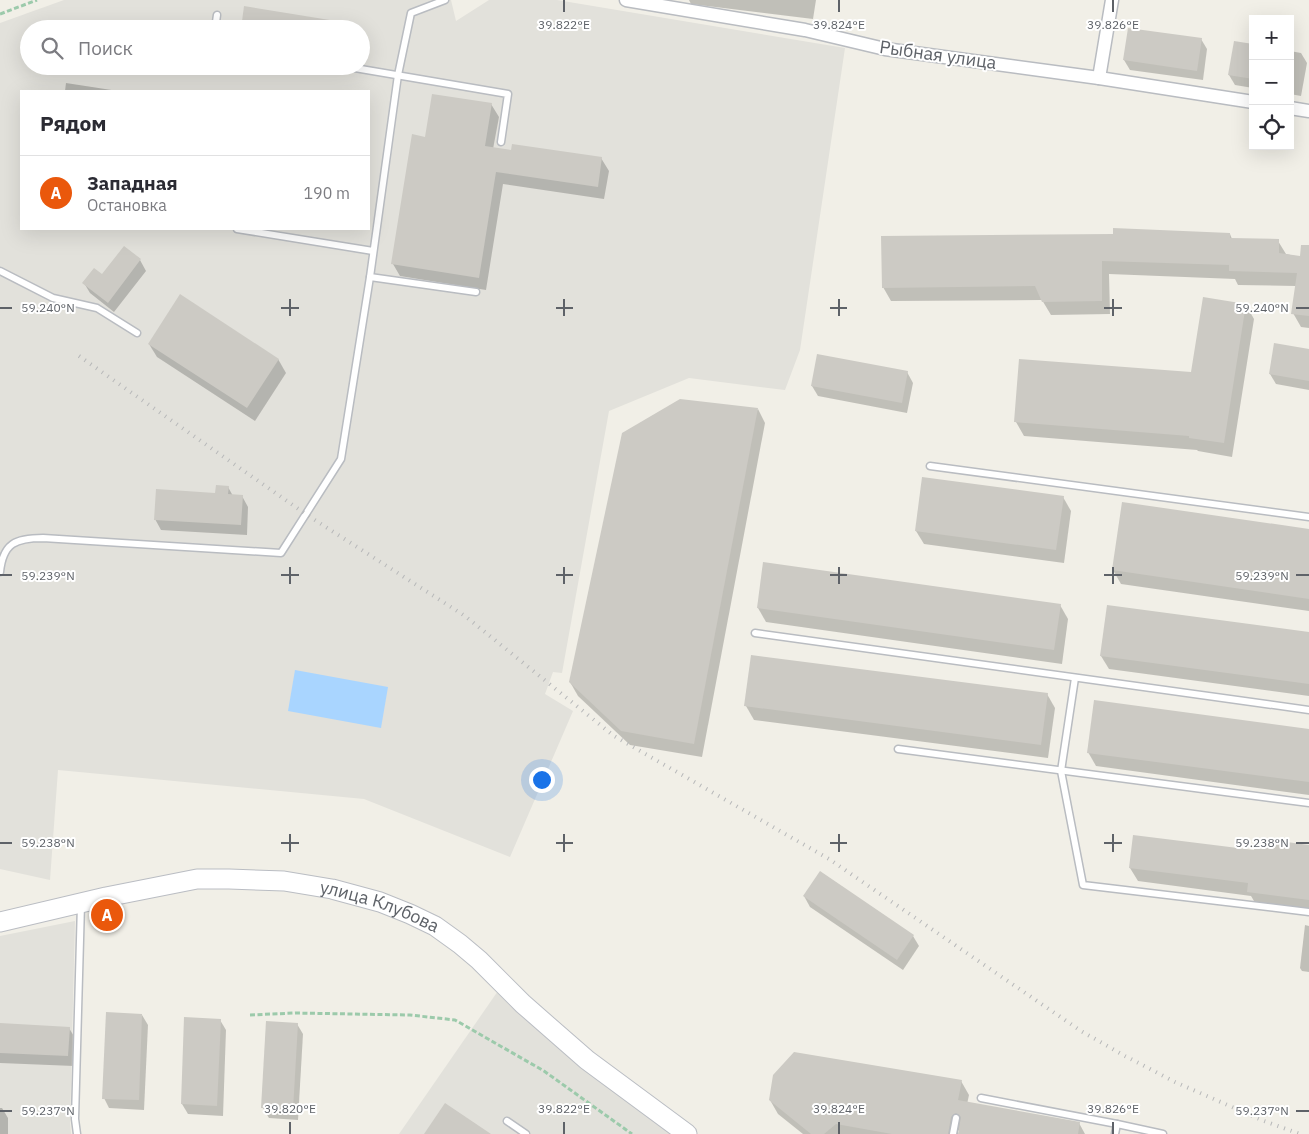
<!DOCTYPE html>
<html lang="ru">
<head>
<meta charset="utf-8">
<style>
  :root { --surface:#fff; --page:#f7f7f7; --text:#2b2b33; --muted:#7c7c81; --line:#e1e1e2; --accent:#ea580c }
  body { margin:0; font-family:"IBM Plex Sans",sans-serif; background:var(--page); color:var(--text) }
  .controls { position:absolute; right:15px; top:15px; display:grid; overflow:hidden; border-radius:0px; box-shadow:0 5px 20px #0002 }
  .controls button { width:45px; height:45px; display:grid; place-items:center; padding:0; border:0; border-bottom:1px solid var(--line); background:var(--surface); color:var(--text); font:25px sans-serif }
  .you { position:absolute; left:541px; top:779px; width:18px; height:18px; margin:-12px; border:4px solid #fff; border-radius:50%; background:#1a73e8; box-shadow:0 0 0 8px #1a73e833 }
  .badge { display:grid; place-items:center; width:32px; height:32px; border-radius:50%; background:var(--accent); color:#fff; font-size:16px; font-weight:700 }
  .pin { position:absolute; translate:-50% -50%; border:2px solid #fff; box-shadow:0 1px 5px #0006 }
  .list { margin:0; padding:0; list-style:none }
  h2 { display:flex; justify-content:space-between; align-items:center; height:65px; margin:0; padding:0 20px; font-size:21px }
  h2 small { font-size:16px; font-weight:400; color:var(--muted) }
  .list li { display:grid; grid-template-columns:32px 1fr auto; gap:15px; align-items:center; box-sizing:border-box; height:75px; padding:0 20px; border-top:1px solid var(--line) }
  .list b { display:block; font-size:19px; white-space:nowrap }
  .list p { margin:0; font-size:16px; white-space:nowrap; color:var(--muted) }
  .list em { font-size:16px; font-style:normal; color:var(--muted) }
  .icon { flex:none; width:28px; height:28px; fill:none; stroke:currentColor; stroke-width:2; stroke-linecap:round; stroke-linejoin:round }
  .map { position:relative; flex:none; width:1309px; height:1134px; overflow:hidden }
  .search { position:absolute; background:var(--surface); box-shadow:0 5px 20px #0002; left:20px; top:20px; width:350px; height:55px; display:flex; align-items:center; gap:12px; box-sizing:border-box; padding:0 18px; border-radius:28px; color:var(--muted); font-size:19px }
  .panel { position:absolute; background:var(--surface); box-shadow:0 5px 20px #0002; left:20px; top:90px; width:350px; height:140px; border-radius:0px }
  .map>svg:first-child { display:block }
  .industrial { fill:#e2e1db; fill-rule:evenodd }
  .water { fill:#a9d5ff }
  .shadow { fill:#0003 }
  .building { fill:#cccac4 }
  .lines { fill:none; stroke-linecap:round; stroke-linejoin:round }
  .service-casing { stroke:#b9bcc1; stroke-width:9 }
  .minor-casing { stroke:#b9bcc1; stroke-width:15 }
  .secondary-casing { stroke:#babdc3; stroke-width:21 }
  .path { stroke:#9ccaab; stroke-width:3; stroke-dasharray:5 2.5; stroke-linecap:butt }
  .service { stroke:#fff; stroke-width:6 }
  .minor { stroke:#fff; stroke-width:12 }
  .secondary { stroke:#fff; stroke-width:19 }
  .rail { stroke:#b7b8b9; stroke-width:4; stroke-dasharray:1 6; stroke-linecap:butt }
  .ticks { fill:none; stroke:#5e6268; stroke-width:2 }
  .labels { text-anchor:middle; stroke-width:4; stroke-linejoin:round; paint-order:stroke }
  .street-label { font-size:18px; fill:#5e6268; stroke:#fff }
  .ticks-label { font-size:12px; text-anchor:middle; fill:#5e6268; stroke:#fff; stroke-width:4; stroke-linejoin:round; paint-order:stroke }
</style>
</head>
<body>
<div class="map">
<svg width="1309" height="1134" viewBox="0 0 1309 1134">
  <rect width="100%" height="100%" fill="#f1efe7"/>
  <g class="industrial">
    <path d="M64,0h387l5,21 33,-21h68l288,48 -45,302 -15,40 -96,-12 -80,33 -47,262 -9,-1 -8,22 28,17 -63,146 -146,-58 -306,-29 -8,110 -50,-11v-846zM29,29h332v37h-332zM21,91h348v138h-348z"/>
    <path d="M75,921l-5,201 1,12h-71v-198z"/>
    <path d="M500,988l171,146h-272z"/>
  </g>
  <path class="water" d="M295,670l93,17 -7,41 -93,-17z"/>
  <g class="shadow">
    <path d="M689,0h127l-3,19 -122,-15z"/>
    <path d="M245,7l108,18 3,4h-114z"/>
    <path d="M1201,39l6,10 -4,31 -73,-10 -6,-10z"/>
    <path d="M1253,45v43l-18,-3 -6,-10z"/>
    <path d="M1290,51l11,2 6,10 -6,33 -11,-2z"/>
    <path d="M66,83l52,8h-53z"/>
    <path d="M491,104l8,13 -6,32 108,9 8,13 -5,28 -101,-15 -17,106 -86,-14 -7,-12z"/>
    <path d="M1230,234l2,5 46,2 8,13 23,5v69l-8,-1 -8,-14 3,-27 -58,-1 -3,-6 -126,-5 1,40 -59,1 -9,-15 -151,1 -8,-14z"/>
    <path d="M124,248l16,12 6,11 -32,41 -24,-19 -6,-10 19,-7z"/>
    <path d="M1246,305l8,14 -22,138 -34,-6 -1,-1 -173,-14 -8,-14 176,-49z"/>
    <path d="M149,344l129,15 8,14 -31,48 -98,-64z"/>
    <path d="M1309,350v40l-33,-6 -6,-10z"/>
    <path d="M907,372l6,11 -6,30 -89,-17 -6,-10z"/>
    <path d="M758,409l7,14 -63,334 -72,-12 -52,-49 -8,-14z"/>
    <path d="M228,487l5,9h9l6,11 -1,28 -86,-5 -6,-11 61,-25z"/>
    <path d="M1063,497l8,14 -7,52 -140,-19 -8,-13z"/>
    <path d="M1309,530v81l-188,-27 -8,-14z"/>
    <path d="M764,564l296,41 8,14 -6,45 -296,-42 -8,-14z"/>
    <path d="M1309,633v63l-200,-27 -8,-13z"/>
    <path d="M1047,694l8,14 -7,50 -294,-38 -8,-14z"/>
    <path d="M1309,730v65l-213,-29 -8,-14z"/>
    <path d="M1309,846v66l-52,-6 -6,-10 -113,-15 -8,-13z"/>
    <path d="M804,896l109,40 6,10 -16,24 -93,-63z"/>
    <path d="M1305,925l4,1v46l-7,-1 -2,-3z"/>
    <path d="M142,1015l6,10 -4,85 -35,-2 -5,-10z"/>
    <path d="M220,1020l6,10 -3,86 -35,-2 -6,-10z"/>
    <path d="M0,1024l69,4 6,10 -1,28 -74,-3z"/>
    <path d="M297,1024l6,10 -5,86 -29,-2 -6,-10z"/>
    <path d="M961,1081l8,14 -7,32 -4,4v3h-155l-25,-20 -8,-14z"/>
    <path d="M0,1108h2l6,10v16h-8z"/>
    <path d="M1079,1123l6,11h-110z"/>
  </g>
  <g class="building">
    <path d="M244,6l98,16v7h-101z"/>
    <path d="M1128,28l74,10 -5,33 -74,-11z"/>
    <path d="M1234,41l19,3v35l-25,-4z"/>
    <path d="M432,94l60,9 -7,43 26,4 1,-6 90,13 -4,30 -102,-15 -17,106 -88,-14 21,-130 13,3z"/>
    <path d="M1113,228l117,5v5l49,1v14l21,3 1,-11h8v71l-18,-2 6,-41 -68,-2v-6l-127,-4v40l-60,1 -7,-16 -153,2 -1,-52 232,-2z"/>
    <path d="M124,246l17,13 -33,44 -26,-20 12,-15 8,6z"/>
    <path d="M180,294l99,65 -32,49 -99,-64z"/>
    <path d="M1203,297l43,7 -22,139 -35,-5v-2l-175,-14 5,-63 172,13z"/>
    <path d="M1274,343l35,6v32l-40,-7z"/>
    <path d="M817,354l91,17 -6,32 -91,-17z"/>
    <path d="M680,399l78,9 -64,336 -73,-13 -52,-49 53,-249z"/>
    <path d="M922,477l142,19 -8,54 -141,-19z"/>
    <path d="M216,485l13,1 -1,8 15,1 -2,30 -87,-5 2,-31 59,4z"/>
    <path d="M1122,502l187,27v70l-197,-29z"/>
    <path d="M763,562l298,42 -7,46 -297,-42z"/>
    <path d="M1107,605l202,27v52l-209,-28z"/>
    <path d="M751,655l297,38 -7,52 -297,-39z"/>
    <path d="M1094,700l215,29v53l-222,-29z"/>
    <path d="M1133,835l121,15 2,-12 53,7v55l-62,-8 1,-9 -119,-15z"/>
    <path d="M820,871l94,64 -17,25 -94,-64z"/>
    <path d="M106,1012l36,2 -3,86 -37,-1z"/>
    <path d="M184,1017l37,2 -4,87 -36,-2z"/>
    <path d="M266,1021l32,2 -5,87 -32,-2z"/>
    <path d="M0,1023l70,4 -2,29 -68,-3z"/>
    <path d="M794,1052l168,28 -4,20 122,22 -2,12h-120l3,-17 -5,-4 -2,1 -3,3 -3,17h-56l-56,-10 -12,10h-13l-42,-34 4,-25z"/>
    <path d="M445,1103l46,31h-67z"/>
  </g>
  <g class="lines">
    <g class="service-casing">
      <g id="service">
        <path d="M215,29l2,-14"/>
        <path d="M343,66l165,28 -7,48"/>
        <path d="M237,229l136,22"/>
        <path d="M0,271l53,27 44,10 40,25"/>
        <path d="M370,277l106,15"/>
        <path d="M930,466l379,51"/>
        <path d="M0,572c3,-29 16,-34 43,-34l238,15 60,-94 29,-182 28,-202 13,-62 34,-13"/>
        <path d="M755,633l554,77"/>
        <path d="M1075,678l-14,93 22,114 226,27"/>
        <path d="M898,749l411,54"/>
        <path d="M981,1098l136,26 46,10"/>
        <path d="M507,1121l19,13"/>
        <path d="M77,1134l-2,-15 6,-215"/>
        <path d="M953,1134l3,-16"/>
        <path d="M1115,1134l2,-10"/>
      </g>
    </g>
    <g class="minor-casing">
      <g id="minor">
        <path d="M626,0l179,30 80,19 214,29 154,24"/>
        <path d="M1099,78l13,-78"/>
        <path d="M1290,108l19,3"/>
      </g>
    </g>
    <g class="secondary-casing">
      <g id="secondary">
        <path id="s1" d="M0,922l106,-25 91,-18h32l55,2 48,8 48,13 30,12 25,12 25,18 19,16 44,44 64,56 100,74"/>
      </g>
    </g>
    <g class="path">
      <path d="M0,14l37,-14"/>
      <path d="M250,1015l45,-2 115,2 45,5 89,51 88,63"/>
    </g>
    <use href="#service" class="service"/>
    <use href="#minor" class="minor"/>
    <use href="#secondary" class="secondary"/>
    <path class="rail" d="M79,356l228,159 158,101 149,120 215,123 252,172 44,25 50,26 89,39 36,13"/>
  </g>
  <path class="ticks" d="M564,0v12M839,0v12M1113,0v12M290,299v17M564,299v17M839,299v17M1113,299v17M0,308h12M281,308h18M556,308h17M830,308h17M1104,308h18M1296,308h13M290,567v17M564,567v17M839,567v17M1113,567v17M0,575h12M281,575h18M556,575h17M830,575h17M1104,575h18M1296,575h13M290,834v18M564,834v18M839,834v18M1113,834v18M0,843h12M281,843h18M556,843h17M830,843h17M1104,843h18M1296,843h13M0,1111h12M1296,1111h13M290,1122v12M564,1122v12M839,1122v12M1113,1122v12"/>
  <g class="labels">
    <g class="street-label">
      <text transform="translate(938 55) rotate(8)" y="6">Рыбная улица</text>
      <text dy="6" stroke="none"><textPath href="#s1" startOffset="388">улица Клубова</textPath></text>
    </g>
  </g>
  <g class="ticks-label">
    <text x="564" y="29">39.822°E</text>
    <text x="839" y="29">39.824°E</text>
    <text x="1113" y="29">39.826°E</text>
    <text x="48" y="312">59.240°N</text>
    <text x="1262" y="312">59.240°N</text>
    <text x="48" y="580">59.239°N</text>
    <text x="1262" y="580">59.239°N</text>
    <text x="48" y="847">59.238°N</text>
    <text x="1262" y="847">59.238°N</text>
    <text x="290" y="1113">39.820°E</text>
    <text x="564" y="1113">39.822°E</text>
    <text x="839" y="1113">39.824°E</text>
    <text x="1113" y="1113">39.826°E</text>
    <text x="48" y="1115">59.237°N</text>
    <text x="1262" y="1115">59.237°N</text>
  </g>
</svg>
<div class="controls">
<button>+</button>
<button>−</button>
<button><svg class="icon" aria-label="locate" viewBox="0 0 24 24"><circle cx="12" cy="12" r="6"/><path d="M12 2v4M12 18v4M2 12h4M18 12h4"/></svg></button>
</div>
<div class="you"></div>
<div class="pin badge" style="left:107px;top:915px">A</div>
<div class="search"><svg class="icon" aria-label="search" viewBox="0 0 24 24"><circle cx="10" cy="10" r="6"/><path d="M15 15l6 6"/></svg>Поиск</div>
<section class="panel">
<h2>Рядом<small></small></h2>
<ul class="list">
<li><span class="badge">A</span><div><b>Западная</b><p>Остановка</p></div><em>190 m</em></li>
</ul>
</section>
</div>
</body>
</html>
